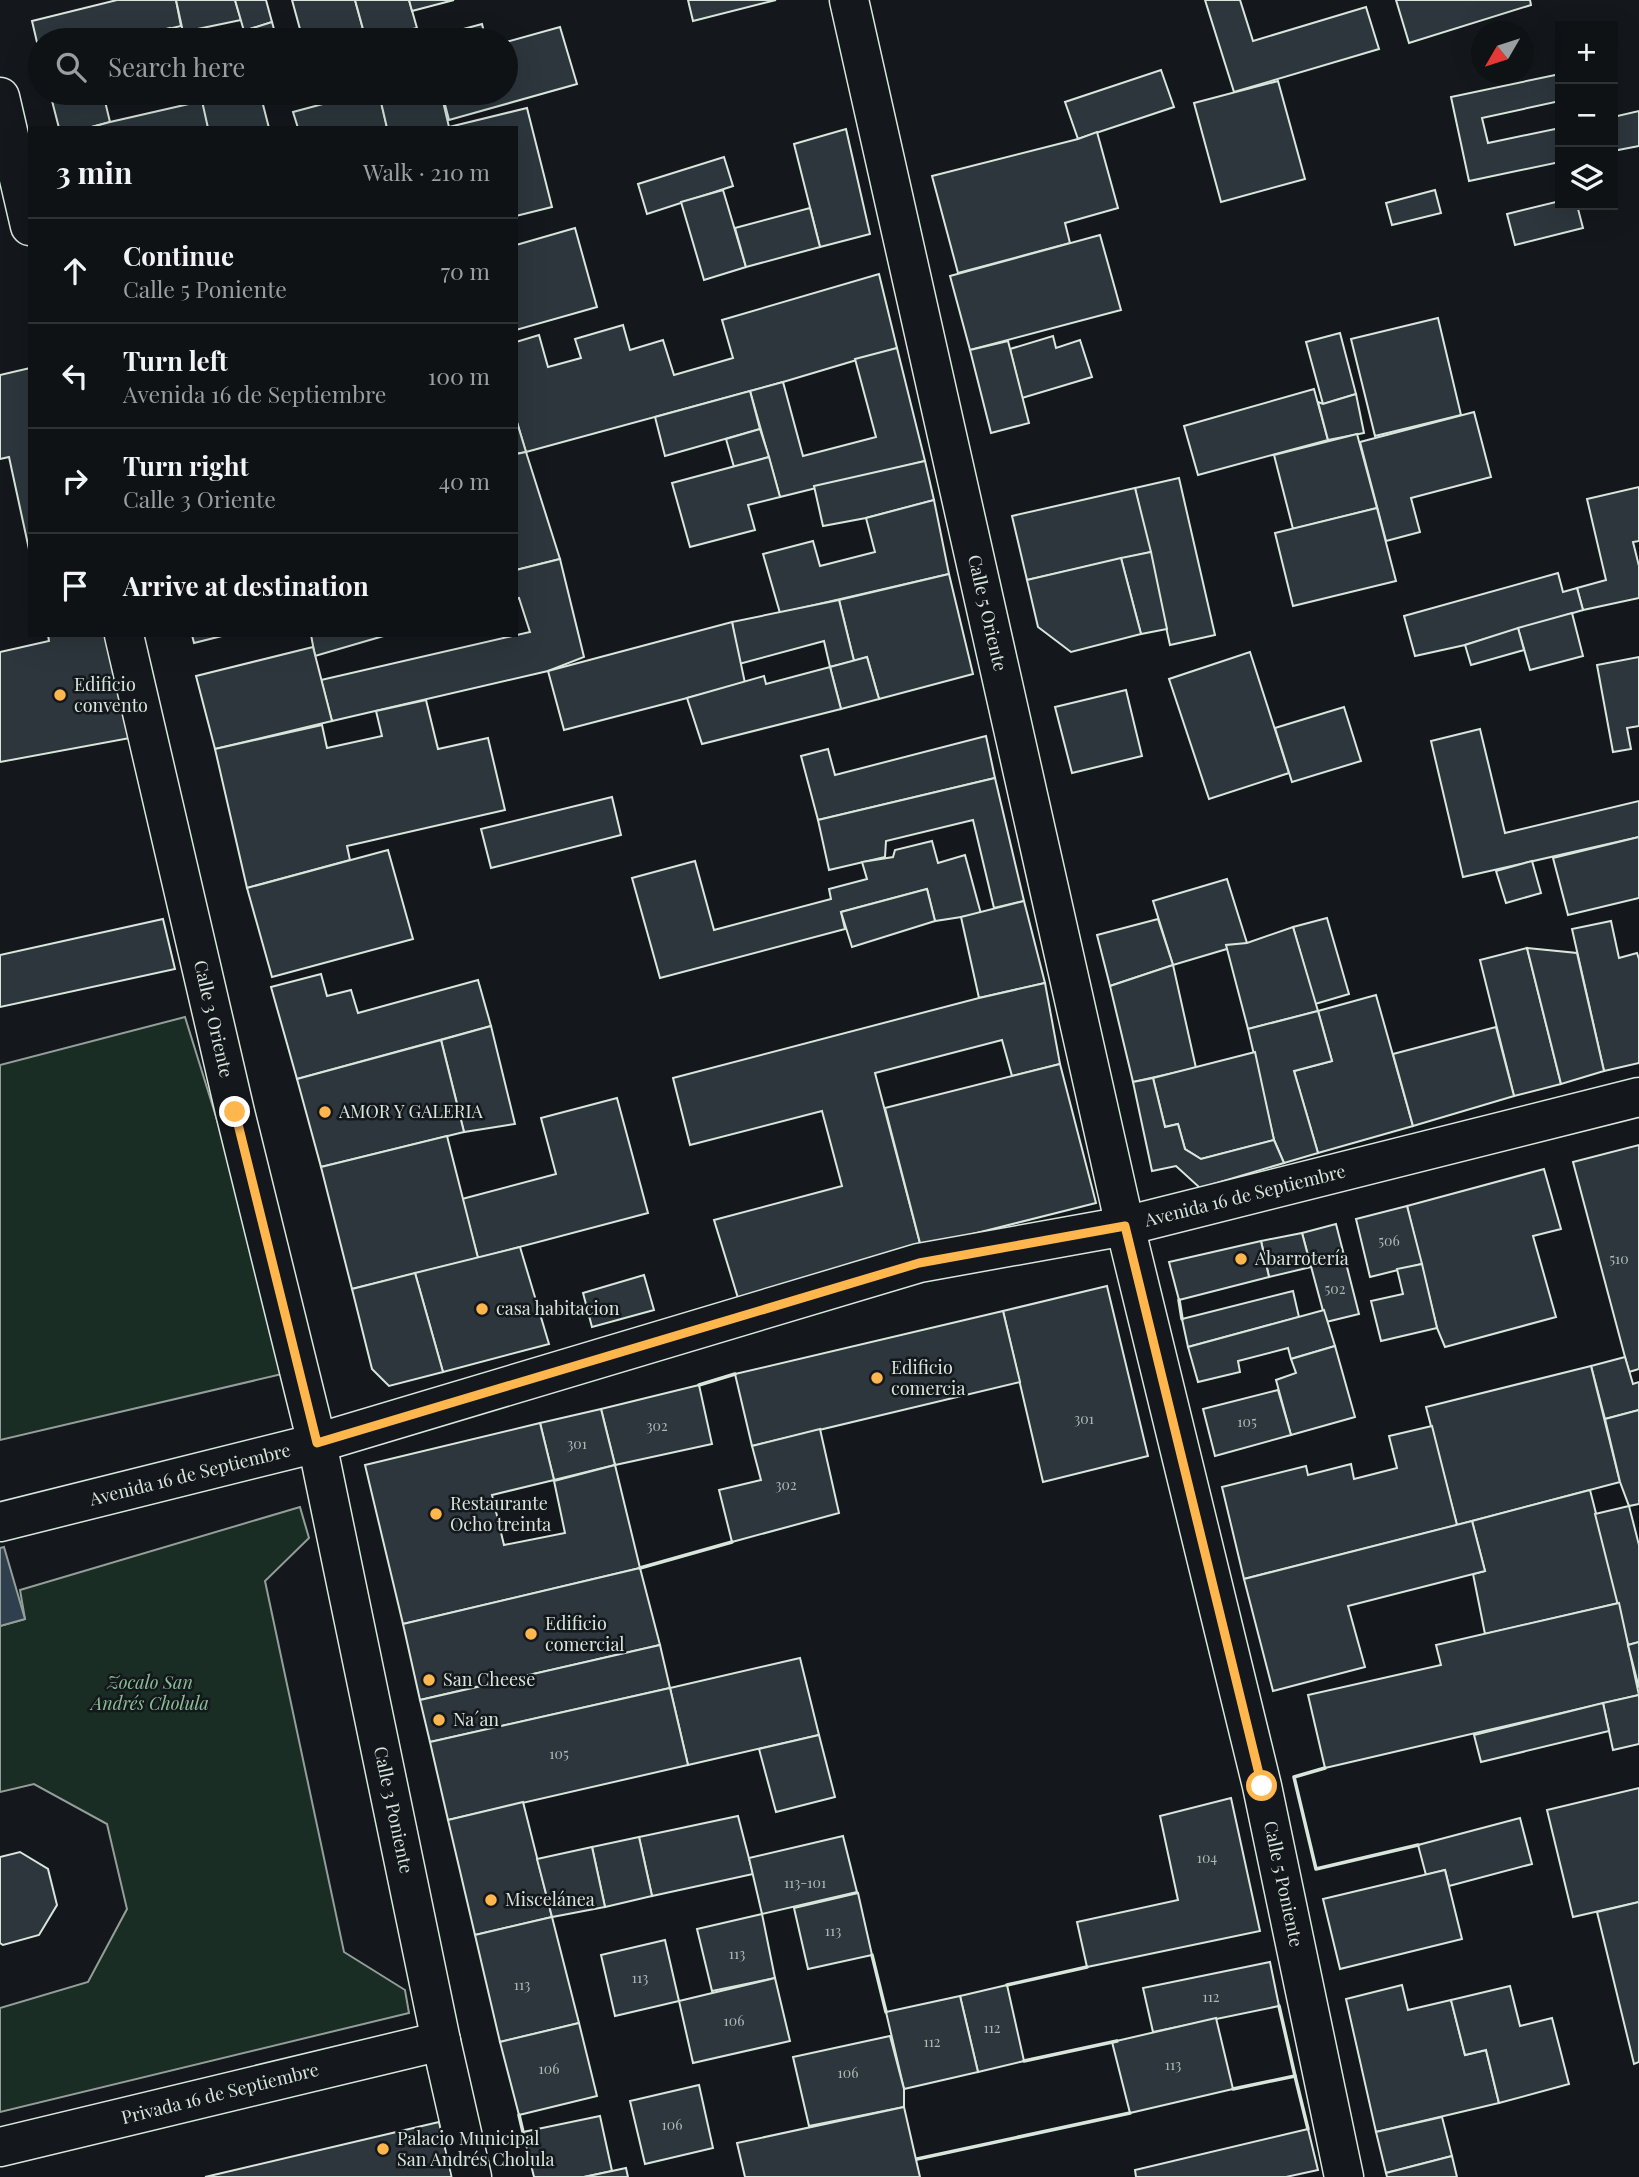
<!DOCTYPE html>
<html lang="en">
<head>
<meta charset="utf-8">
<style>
  :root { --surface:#0f1215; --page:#181b1e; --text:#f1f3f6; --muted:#9b9ea0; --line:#2f3234 }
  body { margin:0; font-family:"Playfair Display",serif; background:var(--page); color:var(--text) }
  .controls { position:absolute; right:21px; top:21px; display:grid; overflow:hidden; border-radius:0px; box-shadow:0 7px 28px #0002 }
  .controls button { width:63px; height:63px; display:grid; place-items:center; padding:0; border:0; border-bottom:2px solid var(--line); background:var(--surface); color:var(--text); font:35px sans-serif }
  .compass { position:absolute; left:1471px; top:21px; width:63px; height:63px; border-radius:50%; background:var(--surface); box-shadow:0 7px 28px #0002; rotate:231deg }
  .stop { position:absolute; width:21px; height:21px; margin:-16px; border:5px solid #ffb74d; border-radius:50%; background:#fff }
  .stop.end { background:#ffb74d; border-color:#fff; box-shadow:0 2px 7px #0008 }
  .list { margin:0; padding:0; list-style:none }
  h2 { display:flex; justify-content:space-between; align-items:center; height:91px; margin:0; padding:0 28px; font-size:30px }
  h2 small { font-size:23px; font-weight:400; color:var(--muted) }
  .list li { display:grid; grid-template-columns:46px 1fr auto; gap:21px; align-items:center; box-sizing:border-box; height:105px; padding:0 28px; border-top:2px solid var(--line) }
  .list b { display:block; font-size:26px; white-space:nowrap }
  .list p { margin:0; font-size:23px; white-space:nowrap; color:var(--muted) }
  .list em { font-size:23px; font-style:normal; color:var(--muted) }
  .icon { flex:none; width:38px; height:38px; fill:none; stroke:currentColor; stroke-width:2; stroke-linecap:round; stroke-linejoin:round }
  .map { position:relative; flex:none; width:1639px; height:2177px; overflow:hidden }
  .search { position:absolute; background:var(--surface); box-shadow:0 7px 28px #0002; left:28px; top:28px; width:490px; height:77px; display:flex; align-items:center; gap:18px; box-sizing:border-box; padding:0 24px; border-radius:38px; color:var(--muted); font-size:26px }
  .panel { position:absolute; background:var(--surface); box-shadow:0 7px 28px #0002; left:28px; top:126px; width:490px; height:511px; border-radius:0px }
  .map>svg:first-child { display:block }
  .green { fill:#1a2d24; stroke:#939e99; stroke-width:2 }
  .water { fill:#2f3f4d; stroke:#939e99; stroke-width:2 }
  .building { fill:#2c363c; stroke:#d8e6dc; stroke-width:2 }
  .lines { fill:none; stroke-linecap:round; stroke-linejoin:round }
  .minor-casing { stroke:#d8e6dc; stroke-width:41 }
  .minor { stroke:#14181c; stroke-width:38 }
  .wall { stroke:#d8e6dc; stroke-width:3.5 }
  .route { stroke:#ffb74d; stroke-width:9 }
  .poi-dot { fill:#ffb74d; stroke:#14181c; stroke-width:2.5 }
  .labels { text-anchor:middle; stroke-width:5; stroke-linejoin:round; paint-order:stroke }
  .number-label { font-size:14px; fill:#adbab4 }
  .street-label { font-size:18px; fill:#d8e6dc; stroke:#14181c }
  .poi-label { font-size:18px; fill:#d8e6dc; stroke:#14181c; text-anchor:start }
  .park-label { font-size:18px; font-style:italic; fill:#8ac095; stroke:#14181c }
</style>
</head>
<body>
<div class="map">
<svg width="1639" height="2177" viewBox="0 0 1639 2177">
  <rect width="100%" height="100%" fill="#14181c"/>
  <g class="green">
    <path d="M185,1017l110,354 -295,69v-375z"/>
    <path d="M300,1507l9,31 -44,43 79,371 61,38 4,23 -409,99v-104l88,-26 39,-73 -20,-85 -73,-40 -34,8v-166l25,-7 -5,-29z"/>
  </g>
  <path class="water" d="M4,1547l21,72 -25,7v-78z"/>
  <g class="building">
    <path d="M117,0h59l5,26 -60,14h-81v15l-8,-34z"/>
    <path d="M176,0h59l6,20 -58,12z"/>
    <path d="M235,0h31l6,22 -28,9z"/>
    <path d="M292,0h63l11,40h-63z"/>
    <path d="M355,0h54l8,28 -51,12z"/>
    <path d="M409,0h45l-42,11z"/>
    <path d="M688,0h88l-83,21z"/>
    <path d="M1205,0h35l13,41 113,-34 13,42 -145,43z"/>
    <path d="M1396,0h134l1,5 -122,38z"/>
    <path d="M272,22l5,18h-24l-3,-11z"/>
    <path d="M482,24l4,16h-59l-1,-1z"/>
    <path d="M560,27l17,57 -128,36 -7,-27h64v-51z"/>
    <path d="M170,28l3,12h-51z"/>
    <path d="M1161,70l13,37 -96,32 -13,-37z"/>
    <path d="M1560,74v27l-78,17 6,25 72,-15v34l-91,19 -18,-84z"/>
    <path d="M1278,81l27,98 -84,23 -27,-99z"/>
    <path d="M50,93h53l7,29 -22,6h-29z"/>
    <path d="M197,93h63l9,35h-62z"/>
    <path d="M332,93h47l8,34 -89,1 -5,-16 41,-11z"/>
    <path d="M404,93h37l8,34 -62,1 -7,-30z"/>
    <path d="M202,101l6,27h-120l22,-6z"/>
    <path d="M527,108l25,99 -36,9v-88l-67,-1z"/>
    <path d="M1639,111v35l-26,5v-34z"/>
    <path d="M846,129l24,105 -50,13 -26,-103z"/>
    <path d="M1097,132l21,76 -53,15 5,20 -112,30 -26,-97 146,-37z"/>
    <path d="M724,157l9,29 -86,28 -9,-30z"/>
    <path d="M723,190l23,77 -42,13 -23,-78z"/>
    <path d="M1435,190l6,23 -49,12 -6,-22z"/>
    <path d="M1560,201v4h17l6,23 -68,17 -8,-31z"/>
    <path d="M810,208l10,39 -74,20 -11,-39z"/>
    <path d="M575,228l22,79 -81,23v-85z"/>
    <path d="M1100,235l21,75 -151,40 -20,-74z"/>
    <path d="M879,274l18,74 -114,34 -257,70 -10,-33v-77l23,-7 9,32 33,-9 -6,-19 48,-14 7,25 33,-10 11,35 59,-17 -11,-38z"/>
    <path d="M1438,318l23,97 -86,21 -24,-97z"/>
    <path d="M1340,333l16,61 -33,10 -17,-62z"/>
    <path d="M1053,336l3,12 24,-8 12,37 -70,21 -12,-49z"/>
    <path d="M1008,341l21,82 -38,10 -21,-83z"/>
    <path d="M897,348l28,113 -145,36 -30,-106 33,-9 20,74 73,-19 -21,-78z"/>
    <path d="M30,368v186l-21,-97 -9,2v-84z"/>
    <path d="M1314,389l14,51 -130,35 -14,-49z"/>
    <path d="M750,391l10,38 -95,27 -10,-39z"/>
    <path d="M1356,394l8,39 -36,7 -10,-38 5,2z"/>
    <path d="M1474,412l17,65 -80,21 9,34 -34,9 -26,-99z"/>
    <path d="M516,419l10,33 -10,2z"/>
    <path d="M760,429l9,28 -35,10 -8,-28z"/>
    <path d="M1357,434l20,74 -84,21 -19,-74z"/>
    <path d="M526,452l34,107 -44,11v-116z"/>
    <path d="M769,457l11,40 -32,8 7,25 -65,17 -18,-64z"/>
    <path d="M925,461l9,39 -68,18 -43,8 -9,-40z"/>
    <path d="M1179,478l36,157 -45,10 -35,-157z"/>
    <path d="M1639,487v54l-6,1 6,24v32l-56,12 -6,-22 29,-8 -19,-81z"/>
    <path d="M1135,488l16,64 -124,28 -15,-64z"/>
    <path d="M934,500l15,74 -169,39 -17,-59 50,-13 7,25 55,-14 -9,-34z"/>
    <path d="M1377,508l19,73 -103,25 -18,-73z"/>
    <path d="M1151,552l16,77 -26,5 -20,-76z"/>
    <path d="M1121,558l20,76 -70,18 -33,-25 -11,-47z"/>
    <path d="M560,559l24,98 -36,14 -216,50 -11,-41 209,-48 -11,-34 -3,1v-29z"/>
    <path d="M1558,573l5,19 14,-4 6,22 -118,35 -50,11 -11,-40z"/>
    <path d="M949,574l24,100 -94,25 -12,-42 -13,4 -15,-61z"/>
    <path d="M839,600l15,61 -24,6 -6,-26 -85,23 -7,-42z"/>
    <path d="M1572,613l11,43 -53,14 -12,-42z"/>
    <path d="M732,622l13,61 -181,47 -16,-59z"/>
    <path d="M1518,628l6,22 -53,15 -6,-20z"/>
    <path d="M48,635h59l23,103 -130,24v-110l49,-11z"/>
    <path d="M192,635h34l-32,8z"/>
    <path d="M311,635h76l-72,21z"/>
    <path d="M313,647l19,74 -117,28 -19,-73z"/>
    <path d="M1250,652l39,121 -80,26 -40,-120z"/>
    <path d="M867,657l12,42 -38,10 -11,-42z"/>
    <path d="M1639,657v69l-12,2 4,21 -18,3 -16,-87z"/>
    <path d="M830,667l11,42 -139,35 -15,-46 77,-22 2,8z"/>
    <path d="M1126,690l16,66 -70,17 -17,-66z"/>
    <path d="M426,700l12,49 50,-11 17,72 -158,36 3,14 -103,28 -32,-139 107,-24 5,23 55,-12 -6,-25z"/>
    <path d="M1344,707l17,54 -69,21 -17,-54z"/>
    <path d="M1480,729l25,104 134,-32v36l-176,40 -32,-136z"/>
    <path d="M986,736l9,42 -177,42 -17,-64 27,-7 7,26z"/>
    <path d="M995,778l29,123 -30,7 -21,-88 -87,21 -1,16 -56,13 -11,-50z"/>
    <path d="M612,797l9,38 -130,33 -10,-39z"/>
    <path d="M1639,837v61l-71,17 -15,-57z"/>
    <path d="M932,841l6,22 27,-8 16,59 -46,7 -8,-32 -86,23 4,17 -185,49 -28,-100 63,-17 19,69 117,-31 -2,-10 38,-10 -5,-17 31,-5 2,-7z"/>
    <path d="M388,850l25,89 -141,38 -25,-89z"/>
    <path d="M1532,861l9,32 -35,10 -10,-32z"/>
    <path d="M1227,879l20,64 -74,22 -20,-64z"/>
    <path d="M927,889l8,32 -83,26 -11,-35z"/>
    <path d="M1024,901l21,82 -66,15 -18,-81z"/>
    <path d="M1327,918l22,76 -34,10 -22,-77z"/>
    <path d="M163,919l12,50 -175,38v-52z"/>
    <path d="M1158,919l15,46 -63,21 -13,-51z"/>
    <path d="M1611,921l8,37 18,-5 2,6v104l-35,8 -32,-142z"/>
    <path d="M1293,927l25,84 -70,18 -22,-84 21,-2z"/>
    <path d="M1527,948l34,136 -47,12 -34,-136z"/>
    <path d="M1527,948l50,5 27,118 -43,13z"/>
    <path d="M1173,965l23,103 -63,14 -23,-96z"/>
    <path d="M321,974l6,22 24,-6 7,23 120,-33 13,46 -194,53 -26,-92z"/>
    <path d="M1045,983l15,81 -48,12 -10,-36 -127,33 46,174 -183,51 -24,-78 128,-34 -20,-75 -132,34 -17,-67 306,-80z"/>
    <path d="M1376,995l37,131 -95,27 -24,-82 38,-10 -14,-50z"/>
    <path d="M1318,1011l14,50 -38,10 24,82 -34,10 -10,-23 -26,-111z"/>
    <path d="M491,1026l24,98 -51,8 -23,-92z"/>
    <path d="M1496,1027l18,69 -101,30 -20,-72z"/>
    <path d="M441,1040l23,92 -143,35 -24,-88z"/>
    <path d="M1255,1052l19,88 -73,19 -16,-10 -7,-25 -13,3 -12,-49z"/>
    <path d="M1060,1064l36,139 -175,44 -36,-139z"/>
    <path d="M1153,1078l12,49 13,-3 7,25 16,10 73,-19 10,23 -84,25 -24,-22 -24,5 -19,-89z"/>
    <path d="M617,1098l31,115 -170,45 -16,-59 94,-25 -15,-56z"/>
    <path d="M447,1136l31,122 -126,31 -31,-122z"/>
    <path d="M1639,1145v224l-10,3 -56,-210z"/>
    <path d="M1544,1169l17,60 -28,7 23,81 -111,30 -8,-19 -30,-122z"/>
    <path d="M1407,1206l15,58 -52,13 -14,-58z"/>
    <path d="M1336,1224l23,90 -33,8 -24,-89z"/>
    <path d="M1302,1233l9,34 -42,10 -8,-36z"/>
    <path d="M1261,1241l8,36 -90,23 -10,-38z"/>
    <path d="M520,1247l29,97 -106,28 -28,-99z"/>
    <path d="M1422,1264l15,64 -56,13 -10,-40 32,-7 -6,-25z"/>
    <path d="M415,1273l28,99 -54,14 -17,-17 -20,-80z"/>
    <path d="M644,1275l10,35 -62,17 -9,-34z"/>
    <path d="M1107,1286l41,170 -105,26 -40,-171z"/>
    <path d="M1293,1291l6,26 -111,30 -6,-28z"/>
    <path d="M1324,1310l11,36 -44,13 -3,-11 -50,13 2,11 -42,10 -10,-35z"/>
    <path d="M1003,1311l17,71 -268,64 -17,-72z"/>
    <path d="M1335,1346l20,71 -64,18 -15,-55 20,-7 -5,-14z"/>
    <path d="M1625,1357l8,27 6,-2v28l-34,9 -14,-53z"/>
    <path d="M1591,1366l29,116 -163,43 -31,-118z"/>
    <path d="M699,1385l13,59 -97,21 -14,-56z"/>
    <path d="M1278,1390l13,45 -76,21 -12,-47z"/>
    <path d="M601,1409l14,56 -61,15 -14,-57z"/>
    <path d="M1639,1410v94l-10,2 -9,-24 -15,-63z"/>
    <path d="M540,1423l14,57 -62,15 12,50 61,-12 -11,-52 61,-16 25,103 -237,56 -38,-159z"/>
    <path d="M1432,1426l25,99 -213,54 -22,-92 84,-21 2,9 43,-11 3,15 43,-11 -8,-32z"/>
    <path d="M820,1429l19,84 -107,29 -13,-52 42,-10 -9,-34z"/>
    <path d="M1590,1490l29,113 -134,31 -12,-60 12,-3 -13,-50z"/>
    <path d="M1629,1506l10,39v97l-11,3 -33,-131z"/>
    <path d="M1472,1521l13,50 -137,35 17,61 -92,24 -29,-112z"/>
    <path d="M640,1568l20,77 -240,55 -17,-76z"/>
    <path d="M1619,1603l20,92 -314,73 -17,-73 133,-30 -5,-20z"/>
    <path d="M1639,1642v46l-11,-43z"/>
    <path d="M660,1645l10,43 -240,54 -10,-42z"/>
    <path d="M800,1658l19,77 -131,30 -18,-77z"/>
    <path d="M670,1688l18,77 -240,55 -18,-78z"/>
    <path d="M1639,1695v49l-26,6 -10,-47z"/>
    <path d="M1603,1703l6,28 -128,31 -7,-27z"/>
    <path d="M819,1735l16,62 -59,15 -17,-63z"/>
    <path d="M1639,1788v114l-66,15 -26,-107z"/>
    <path d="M1231,1798l29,133 -173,36 -10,-45 101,-22 -18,-84z"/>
    <path d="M523,1802l29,115 -77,18 -27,-115z"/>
    <path d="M738,1816l15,58 -101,22 -13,-59z"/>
    <path d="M1520,1818l12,46 -83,22 -4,-16 -19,5 -8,-30z"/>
    <path d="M843,1836l14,56 -95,22 -13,-56z"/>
    <path d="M639,1837l13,59 -47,11 -13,-60z"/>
    <path d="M592,1847l13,60 -53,10 -15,-58z"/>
    <path d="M20,1852l28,17 9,36 -18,30 -36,10 -3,-2v-86z"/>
    <path d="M1445,1870l17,69 -122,30 -17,-70z"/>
    <path d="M858,1893l14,62 -64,14 -14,-61z"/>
    <path d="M1639,1902v160l-5,2 -37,-152z"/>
    <path d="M762,1914l13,64 -63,13 -15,-62z"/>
    <path d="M552,1917l27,106 -79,19 -25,-107z"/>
    <path d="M665,1940l14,61 -64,15 -14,-61z"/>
    <path d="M1270,1962l9,44 -126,26 -10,-44z"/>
    <path d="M775,1978l15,63 -97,22 -14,-62z"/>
    <path d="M1007,1985l17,76 -46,11 -18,-76z"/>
    <path d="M1402,1985l6,25 43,-10 14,55 21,-5 13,53 -123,29 -30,-133z"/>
    <path d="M1510,1986l10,40 32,-8 17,66 -70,19 -13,-53 -21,5 -14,-55z"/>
    <path d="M960,1996l18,76 -74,17 -18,-77z"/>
    <path d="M1216,2018l17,71 -103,24 -18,-71z"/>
    <path d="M579,2023l18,73 -78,19 -19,-73z"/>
    <path d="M890,2036l14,53v18l-95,19 -16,-69z"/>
    <path d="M699,2085l14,63 -68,16 -15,-63z"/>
    <path d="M904,2107l16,70h-175l-8,-34z"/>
    <path d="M600,2116l12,55 -28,6h-50l-11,-45z"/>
    <path d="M1442,2117l10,39 -66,17 -10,-41z"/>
    <path d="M439,2122l13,55h-247z"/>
    <path d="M1308,2129l10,41 -32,7h-150l-1,-7z"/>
    <path d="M1452,2156l5,21h-70l-1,-4z"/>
    <path d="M626,2168l2,9h-44z"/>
  </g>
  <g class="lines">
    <g class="minor-casing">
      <g id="minor">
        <path d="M849,0l276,1226 137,560 82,391"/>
        <path d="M0,97l30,129"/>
        <path d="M124,635l111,477 82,331 124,598 31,136"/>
        <path d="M0,1522l317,-79 602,-180 206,-37 514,-129"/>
        <path d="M0,2147l441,-106"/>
      </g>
    </g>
    <use href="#minor" class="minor"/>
    <g class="wall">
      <path d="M1179,1300l3,19"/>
      <path d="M699,1385l36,-11"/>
      <path d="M640,1568l92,-26"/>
      <path d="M1325,1768l-31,9 22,92 102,-24"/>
      <path d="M872,1955l14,57"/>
      <path d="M1007,1985l80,-18"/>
      <path d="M1024,2061l93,-20"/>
      <path d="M1295,2076l13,53"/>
      <path d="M1233,2089l62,-13 -16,-70"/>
      <path d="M519,2115l4,17"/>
      <path d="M917,2159l213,-46"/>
    </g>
  </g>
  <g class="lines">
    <path class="route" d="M235,1112l82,331 602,-180 206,-37 137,560"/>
  </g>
  <g class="poi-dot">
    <circle cx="60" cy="695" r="7"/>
    <circle cx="325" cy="1112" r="7"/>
    <circle cx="1241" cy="1259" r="7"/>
    <circle cx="482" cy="1309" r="7"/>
    <circle cx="877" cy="1378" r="7"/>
    <circle cx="436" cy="1514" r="7"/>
    <circle cx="531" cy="1634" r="7"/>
    <circle cx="429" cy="1680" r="7"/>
    <circle cx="439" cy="1720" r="7"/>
    <circle cx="491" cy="1900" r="7"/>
    <circle cx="383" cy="2149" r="7"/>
  </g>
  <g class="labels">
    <g class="number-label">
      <text x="1389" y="1246">506</text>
      <text x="1619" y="1264">510</text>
      <text x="1335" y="1294">502</text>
      <text x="1084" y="1424">301</text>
      <text x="1247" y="1427">105</text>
      <text x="657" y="1431">302</text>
      <text x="577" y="1449">301</text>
      <text x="786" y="1490">302</text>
      <text x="559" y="1759">105</text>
      <text x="1207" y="1863">104</text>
      <text x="805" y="1888">113-101</text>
      <text x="833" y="1936">113</text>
      <text x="737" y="1959">113</text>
      <text x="640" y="1983">113</text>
      <text x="522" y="1990">113</text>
      <text x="1211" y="2002">112</text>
      <text x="734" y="2026">106</text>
      <text x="992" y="2033">112</text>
      <text x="932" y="2047">112</text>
      <text x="1173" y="2070">113</text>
      <text x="549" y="2074">106</text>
      <text x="848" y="2078">106</text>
      <text x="672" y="2130">106</text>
    </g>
    <g class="street-label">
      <text transform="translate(987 613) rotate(77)" y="6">Calle 5 Oriente</text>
      <text transform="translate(213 1019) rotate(77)" y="6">Calle 3 Oriente</text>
      <text transform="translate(1245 1196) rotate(-14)" y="6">Avenida 16 de Septiembre</text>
      <text transform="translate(190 1475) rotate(-14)" y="6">Avenida 16 de Septiembre</text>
      <text transform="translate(393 1810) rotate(78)" y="6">Calle 3 Poniente</text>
      <text transform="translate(1283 1884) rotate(78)" y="6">Calle 5 Poniente</text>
      <text transform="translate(220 2094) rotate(-14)" y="6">Privada 16 de Septiembre</text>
    </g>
    <g class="poi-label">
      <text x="74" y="691">Edificio<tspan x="74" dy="21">convento</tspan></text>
      <text x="339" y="1118">AMOR Y GALERIA</text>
      <text x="1255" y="1265">Abarrotería</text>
      <text x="496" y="1315">casa habitacion</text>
      <text x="891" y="1374">Edificio<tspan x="891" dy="21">comercia</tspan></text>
      <text x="450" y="1510">Restaurante<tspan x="450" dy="21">Ocho treinta</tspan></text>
      <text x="545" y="1630">Edificio<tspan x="545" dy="21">comercial</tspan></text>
      <text x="443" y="1686">San Cheese</text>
      <text x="453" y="1726">Na´an</text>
      <text x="505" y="1906">Miscelánea</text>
      <text x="397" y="2145">Palacio Municipal<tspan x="397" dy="21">San Andrés Cholula</tspan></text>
    </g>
    <g class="park-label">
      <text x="150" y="1689">Zocalo San<tspan x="150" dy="21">Andrés Cholula</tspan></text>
    </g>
  </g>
</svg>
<div class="controls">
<button>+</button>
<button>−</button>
<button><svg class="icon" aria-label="layers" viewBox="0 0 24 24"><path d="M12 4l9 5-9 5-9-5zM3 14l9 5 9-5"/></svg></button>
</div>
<svg class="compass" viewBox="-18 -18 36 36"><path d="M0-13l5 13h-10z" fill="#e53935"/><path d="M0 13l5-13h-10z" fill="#9b9ea0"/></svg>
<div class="stop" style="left:1262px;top:1786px"></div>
<div class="stop end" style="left:235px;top:1112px"></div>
<div class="search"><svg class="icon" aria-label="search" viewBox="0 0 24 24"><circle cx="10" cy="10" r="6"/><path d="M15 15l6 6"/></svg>Search here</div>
<section class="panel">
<h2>3 min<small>Walk · 210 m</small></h2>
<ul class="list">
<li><svg class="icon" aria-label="ahead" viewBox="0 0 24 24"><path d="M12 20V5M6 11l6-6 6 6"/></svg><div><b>Continue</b><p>Calle 5 Poniente</p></div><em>70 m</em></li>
<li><svg class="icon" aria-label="left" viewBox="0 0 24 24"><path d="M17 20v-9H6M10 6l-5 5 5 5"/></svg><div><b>Turn left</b><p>Avenida 16 de Septiembre</p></div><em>100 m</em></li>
<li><svg class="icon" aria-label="right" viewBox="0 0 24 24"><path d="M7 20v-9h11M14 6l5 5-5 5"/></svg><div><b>Turn right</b><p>Calle 3 Oriente</p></div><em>40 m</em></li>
<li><svg class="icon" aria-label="arrive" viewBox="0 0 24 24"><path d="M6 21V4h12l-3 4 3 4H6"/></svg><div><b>Arrive at destination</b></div></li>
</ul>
</section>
</div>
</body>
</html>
